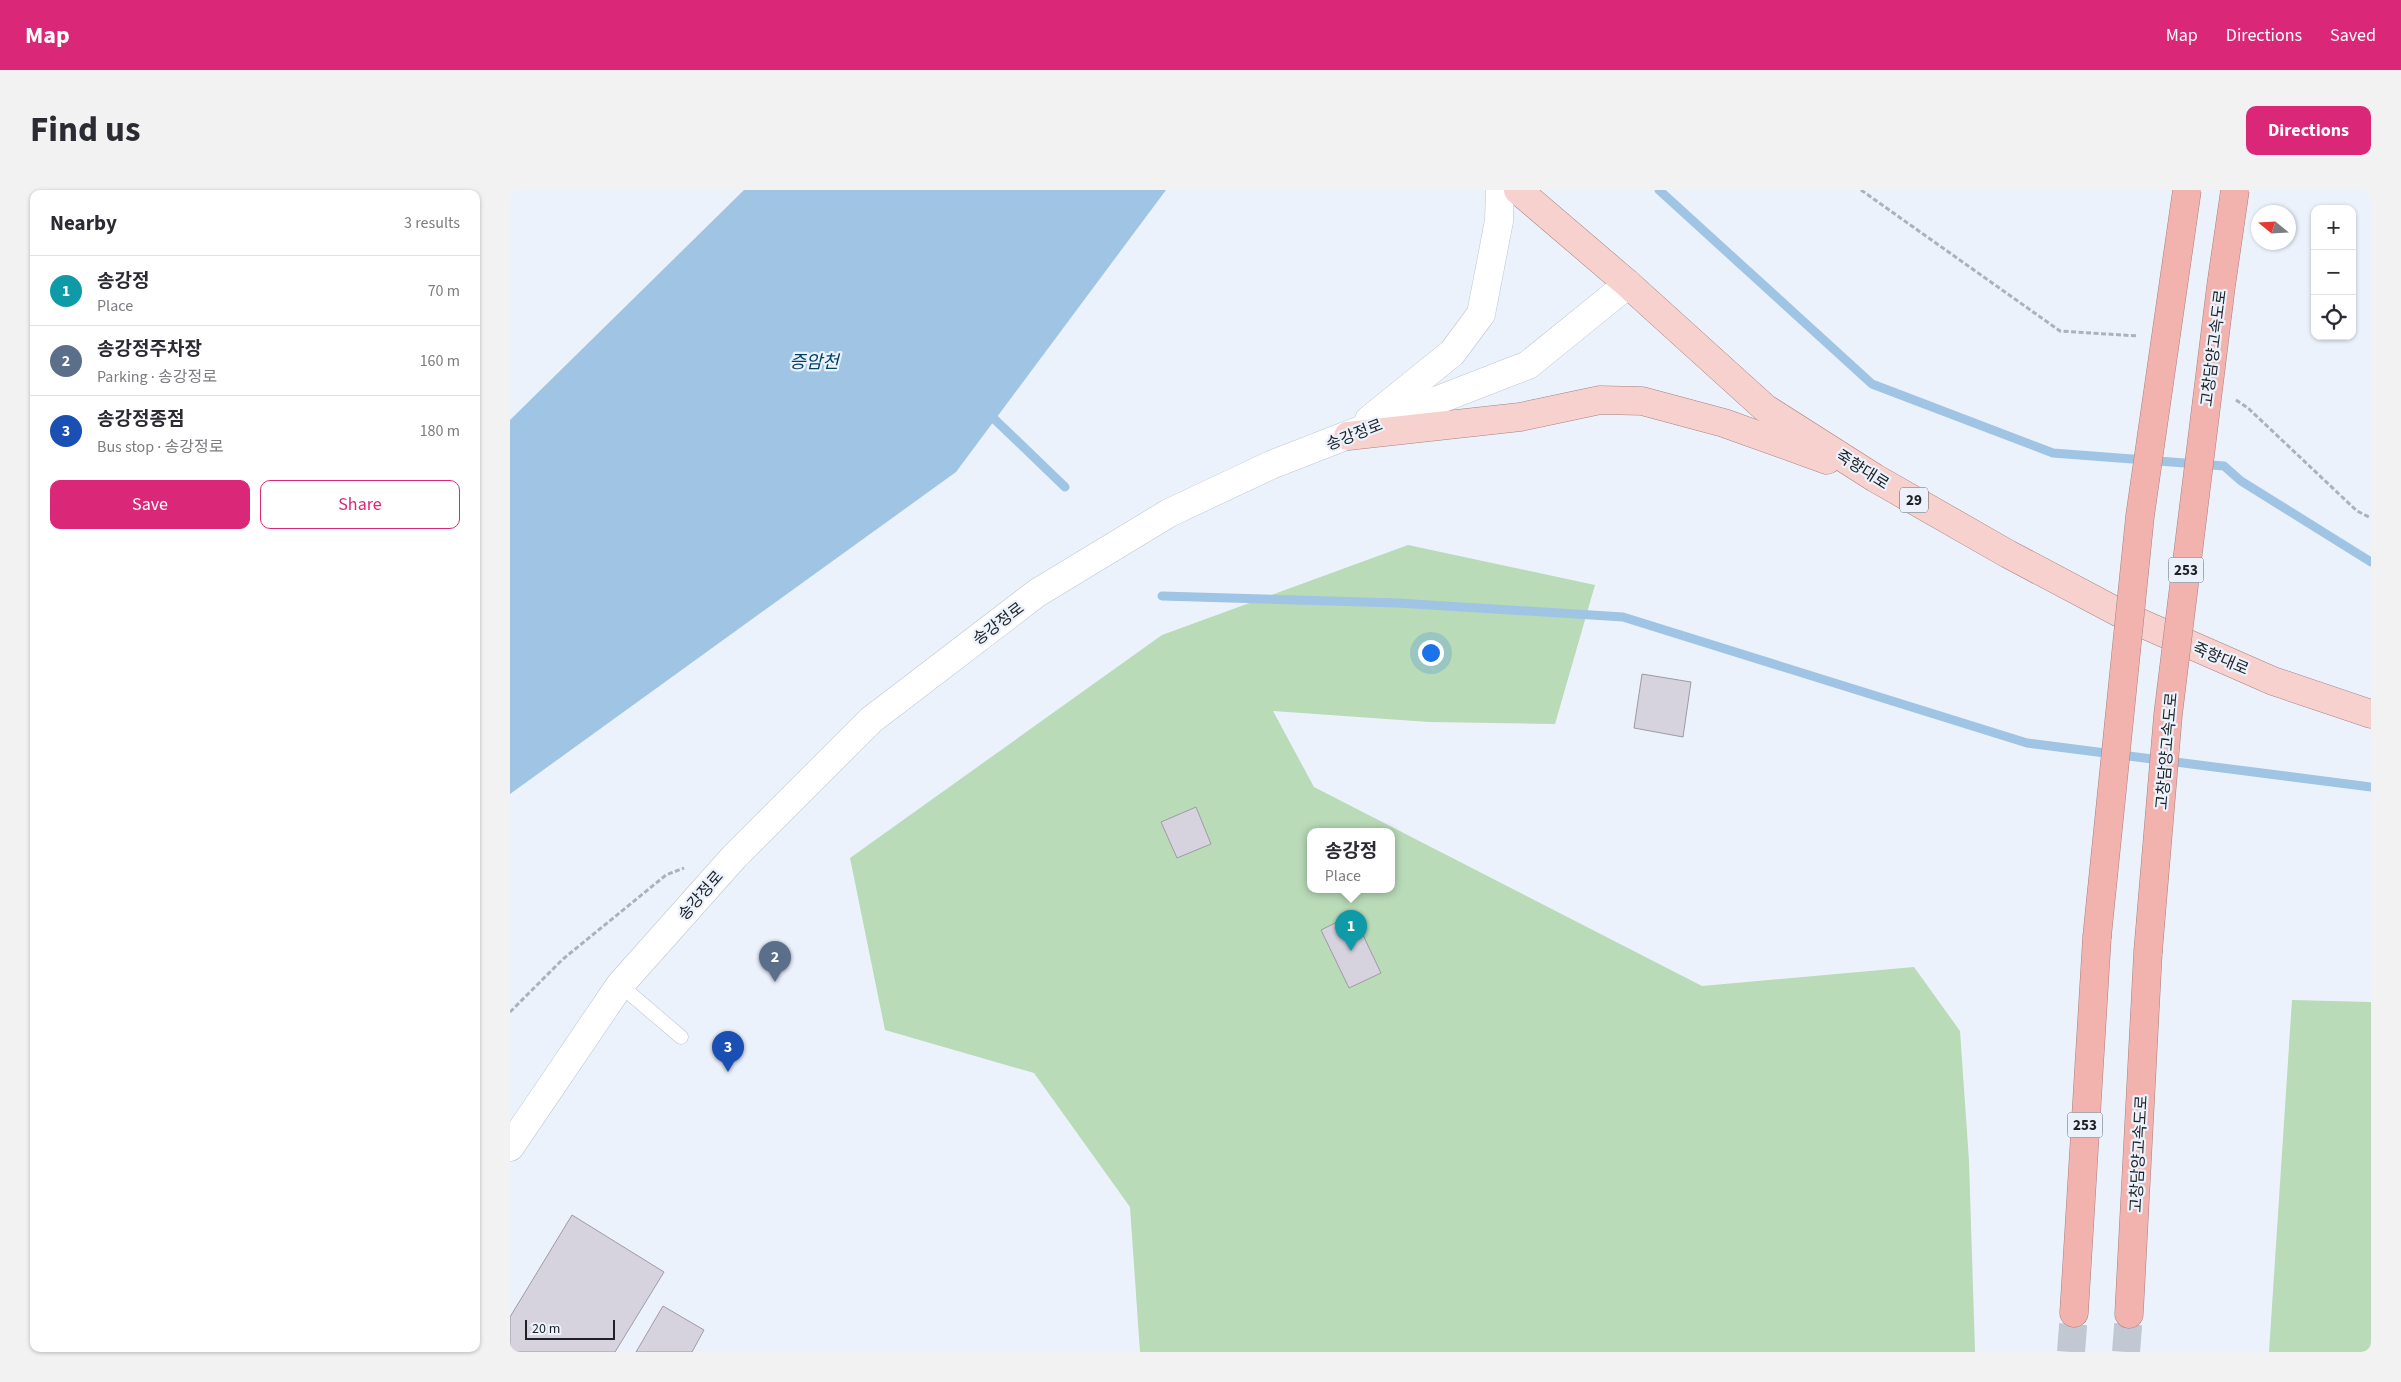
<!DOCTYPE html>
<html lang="en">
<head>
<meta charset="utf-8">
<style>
  :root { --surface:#fff; --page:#f2f2f3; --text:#2b2b33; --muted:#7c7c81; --line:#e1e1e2; --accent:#db2777 }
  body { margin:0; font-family:"Source Sans 3","Noto Sans KR",sans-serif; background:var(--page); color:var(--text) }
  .controls { position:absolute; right:15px; top:15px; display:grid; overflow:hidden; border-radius:10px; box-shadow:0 1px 4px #0004 }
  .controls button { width:45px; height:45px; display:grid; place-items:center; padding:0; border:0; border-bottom:1px solid var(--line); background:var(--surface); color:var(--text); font:25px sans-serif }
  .compass { position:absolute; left:1741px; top:15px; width:45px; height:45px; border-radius:50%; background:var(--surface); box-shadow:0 1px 4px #0004; rotate:288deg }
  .scale { position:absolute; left:15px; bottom:12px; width:90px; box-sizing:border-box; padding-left:5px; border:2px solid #202226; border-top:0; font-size:14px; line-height:18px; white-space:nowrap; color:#202226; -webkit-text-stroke:4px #ebf2fc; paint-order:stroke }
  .you { position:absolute; left:920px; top:462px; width:18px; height:18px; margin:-12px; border:4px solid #fff; border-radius:50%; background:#1a73e8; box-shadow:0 0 0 8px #1a73e833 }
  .badge { display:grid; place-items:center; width:32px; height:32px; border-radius:50%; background:var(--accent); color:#fff; font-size:16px; font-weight:700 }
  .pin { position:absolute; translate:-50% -41px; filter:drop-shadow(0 1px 2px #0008) }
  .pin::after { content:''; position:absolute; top:26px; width:18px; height:15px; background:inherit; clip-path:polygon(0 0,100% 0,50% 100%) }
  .popup { position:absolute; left:797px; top:638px; width:88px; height:65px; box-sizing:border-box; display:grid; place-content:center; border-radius:10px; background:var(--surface); filter:drop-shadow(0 1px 4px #0005); font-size:16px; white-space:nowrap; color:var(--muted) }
  .popup b { font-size:19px; color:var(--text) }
  .popup::after { content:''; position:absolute; left:50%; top:100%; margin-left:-10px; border:10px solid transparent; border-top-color:var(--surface) }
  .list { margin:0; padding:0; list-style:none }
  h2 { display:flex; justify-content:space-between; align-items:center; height:65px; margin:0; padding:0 20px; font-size:21px }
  h2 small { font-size:16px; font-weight:400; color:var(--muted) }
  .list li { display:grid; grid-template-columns:32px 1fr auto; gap:15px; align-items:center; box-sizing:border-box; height:70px; padding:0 20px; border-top:1px solid var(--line) }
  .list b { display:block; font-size:19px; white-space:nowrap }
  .list p { margin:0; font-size:16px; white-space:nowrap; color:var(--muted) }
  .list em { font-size:16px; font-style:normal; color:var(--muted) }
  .actions { display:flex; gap:10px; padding:15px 20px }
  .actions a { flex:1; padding:11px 0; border:1px solid var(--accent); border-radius:10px; text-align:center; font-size:18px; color:var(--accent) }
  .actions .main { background:var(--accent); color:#fff }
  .icon { flex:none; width:28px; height:28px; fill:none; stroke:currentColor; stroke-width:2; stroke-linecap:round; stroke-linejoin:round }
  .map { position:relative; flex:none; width:1861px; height:1162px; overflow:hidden; border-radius:10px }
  header { display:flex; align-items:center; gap:30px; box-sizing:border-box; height:70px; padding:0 25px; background:var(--accent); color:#fff }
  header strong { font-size:24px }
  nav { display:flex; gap:28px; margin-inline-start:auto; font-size:18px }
  .intro { display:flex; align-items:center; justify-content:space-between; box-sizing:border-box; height:120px; padding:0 30px }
  h1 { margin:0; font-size:35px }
  .button { padding:12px 22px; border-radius:10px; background:var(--accent); color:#fff; font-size:18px; font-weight:700 }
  main { display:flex; gap:30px; padding:0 30px }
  aside { flex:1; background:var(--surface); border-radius:10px; box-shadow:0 1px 4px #0004 }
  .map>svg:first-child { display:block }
  .green { fill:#b9dbb8; fill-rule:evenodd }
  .water { fill:#9fc4e4 }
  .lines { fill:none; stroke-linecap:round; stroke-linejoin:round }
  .stream { stroke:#9fc4e4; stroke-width:9 }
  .building { fill:#d7d3de; stroke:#9e9aa4 }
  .motorway-tunnel { stroke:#c2c8d1; stroke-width:28; stroke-dasharray:28 14; stroke-linecap:butt }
  .service-casing { stroke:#bec5cf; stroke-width:15 }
  .secondary-casing { stroke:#bec5cf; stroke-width:29 }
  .primary-casing { stroke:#a8807e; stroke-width:29 }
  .motorway-casing { stroke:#a8807e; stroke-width:29 }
  .path { stroke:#acb1ba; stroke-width:3; stroke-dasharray:5 2.5; stroke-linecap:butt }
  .service { stroke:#fff; stroke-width:14 }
  .secondary { stroke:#fff; stroke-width:28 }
  .primary { stroke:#f7d1ce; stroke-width:28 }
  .motorway { stroke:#f2b2ae; stroke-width:28 }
  .motorway-bridge-casing { stroke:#a8807e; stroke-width:29; stroke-linecap:butt }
  .motorway-bridge { stroke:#f2b2ae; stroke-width:28 }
  .labels { text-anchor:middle; stroke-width:4.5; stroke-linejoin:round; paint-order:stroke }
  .shield { fill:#ebf2fc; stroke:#5d6066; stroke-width:1 }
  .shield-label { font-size:15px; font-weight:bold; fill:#202226 }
  .street-label { font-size:16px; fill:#202226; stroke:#ebf2fc }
  .water-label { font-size:18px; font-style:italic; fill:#00416a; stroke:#ebf2fc }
</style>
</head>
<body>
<header>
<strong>Map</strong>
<nav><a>Map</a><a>Directions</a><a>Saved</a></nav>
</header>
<div class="intro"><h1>Find us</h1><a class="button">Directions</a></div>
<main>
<aside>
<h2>Nearby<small>3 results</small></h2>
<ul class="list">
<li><span class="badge" style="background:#0f9aa8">1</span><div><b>송강정</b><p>Place</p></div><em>70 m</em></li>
<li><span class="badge" style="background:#5c6f8a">2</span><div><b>송강정주차장</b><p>Parking · 송강정로</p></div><em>160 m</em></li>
<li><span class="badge" style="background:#1a4fb4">3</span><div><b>송강정종점</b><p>Bus stop · 송강정로</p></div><em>180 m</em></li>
</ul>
<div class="actions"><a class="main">Save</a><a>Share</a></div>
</aside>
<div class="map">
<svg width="1861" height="1162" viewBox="0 0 1861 1162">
  <rect width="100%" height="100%" fill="#ebf2fc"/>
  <g class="green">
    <path d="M898,355l187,40 -40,139 -126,-2 -156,-11 41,76 388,199 212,-19 46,64 9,130 6,191h-835l-10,-145 -96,-134 -149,-43 -35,-172 312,-223zM801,642h80v58h-80z"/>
    <path d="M1782,810l79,2v350h-102z"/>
  </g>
  <path class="water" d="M234,0h422l-210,282 -446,322v-374z"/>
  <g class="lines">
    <g class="stream">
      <path d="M1149,0l213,194 181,69 171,13 17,15 130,81"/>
      <path d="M476,221l79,76"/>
      <path d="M652,406l236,7 225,14 404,126 344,44"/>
    </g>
  </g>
  <g class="building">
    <path d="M1132,484l49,8 -8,55 -49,-9z"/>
    <path d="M686,617l15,37 -34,14 -16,-36z"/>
    <path d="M843,724l28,59 -32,15 -28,-58z"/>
    <path d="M62,1025l92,57 -49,80h-105v-35z"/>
    <path d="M153,1116l41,24 -12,22h-56z"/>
  </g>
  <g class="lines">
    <g class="motorway-tunnel">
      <path d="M1561,1162l3,-39"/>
      <path d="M1616,1162l3,-38"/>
    </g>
    <g class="service-casing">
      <path id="service" d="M110,795l61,52"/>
    </g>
    <g class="secondary-casing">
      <g id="secondary">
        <path d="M859,230l83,-67 29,-39 18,-93 1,-31"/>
        <path d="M0,957l110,-162 114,-128 137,-137 166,-127 132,-80 102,-48 257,-100 100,-81"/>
      </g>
    </g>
    <g class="primary-casing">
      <g id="primary">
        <path d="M1008,0l110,94 137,124 110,70 133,76 119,63 146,64 98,33"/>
        <path d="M838,246l172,-19 80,-17 42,1 82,22 103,37"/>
      </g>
    </g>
    <g class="motorway-casing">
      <g id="motorway">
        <path d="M1564,1123l23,-376"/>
        <path d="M1619,1124l19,-362"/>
      </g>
    </g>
    <g class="path">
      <path d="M1351,0l199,141 78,5"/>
      <path d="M1726,210l12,8 109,103 14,7"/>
      <path d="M0,822l53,-53 103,-84 18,-7"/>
    </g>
    <use href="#service" class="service"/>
    <use href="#secondary" class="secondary"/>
    <use href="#primary" class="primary"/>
    <use href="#motorway" class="motorway"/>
    <g class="motorway-bridge-casing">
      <g id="motorway-bridge">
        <path d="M1587,747l43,-421 47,-326"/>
        <path d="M1638,762l20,-237 53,-429 14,-96"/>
      </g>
    </g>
    <use href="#motorway-bridge" class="motorway-bridge"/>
  </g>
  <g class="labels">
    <g class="shield">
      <rect x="1390" y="297.5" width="28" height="25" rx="4"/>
      <rect x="1658.5" y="367.5" width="35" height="25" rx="4"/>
      <rect x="1557.5" y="922.5" width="35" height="25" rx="4"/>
    </g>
    <g class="shield-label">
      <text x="1404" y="315">29</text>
      <text x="1676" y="385">253</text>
      <text x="1575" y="940">253</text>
    </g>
    <g class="street-label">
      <text transform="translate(1703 158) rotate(-83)" y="6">고창담양고속도로</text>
      <text transform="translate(844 244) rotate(-21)" y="6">송강정로</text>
      <text transform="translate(1353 279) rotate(32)" y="6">죽향대로</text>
      <text transform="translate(488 433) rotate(-37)" y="6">송강정로</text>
      <text transform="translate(1711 468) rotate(23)" y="6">죽향대로</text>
      <text transform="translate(1656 561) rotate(-85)" y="6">고창담양고속도로</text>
      <text transform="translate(190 705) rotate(-49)" y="6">송강정로</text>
      <text transform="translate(1628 964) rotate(-87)" y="6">고창담양고속도로</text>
    </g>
    <g class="water-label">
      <text x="304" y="178">증암천</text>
    </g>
  </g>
</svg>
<div class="controls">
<button>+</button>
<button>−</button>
<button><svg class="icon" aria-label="locate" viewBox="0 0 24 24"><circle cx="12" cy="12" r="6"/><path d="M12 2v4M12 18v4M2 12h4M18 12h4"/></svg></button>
</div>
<svg class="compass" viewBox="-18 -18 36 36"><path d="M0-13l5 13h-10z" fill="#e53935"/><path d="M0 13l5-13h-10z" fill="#7c7c81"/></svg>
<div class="scale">20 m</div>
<div class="you"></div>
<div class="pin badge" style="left:841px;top:761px;background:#0f9aa8">1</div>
<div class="popup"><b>송강정</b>Place</div>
<div class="pin badge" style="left:265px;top:792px;background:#5c6f8a">2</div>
<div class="pin badge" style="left:218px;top:882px;background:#1a4fb4">3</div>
</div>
</main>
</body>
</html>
